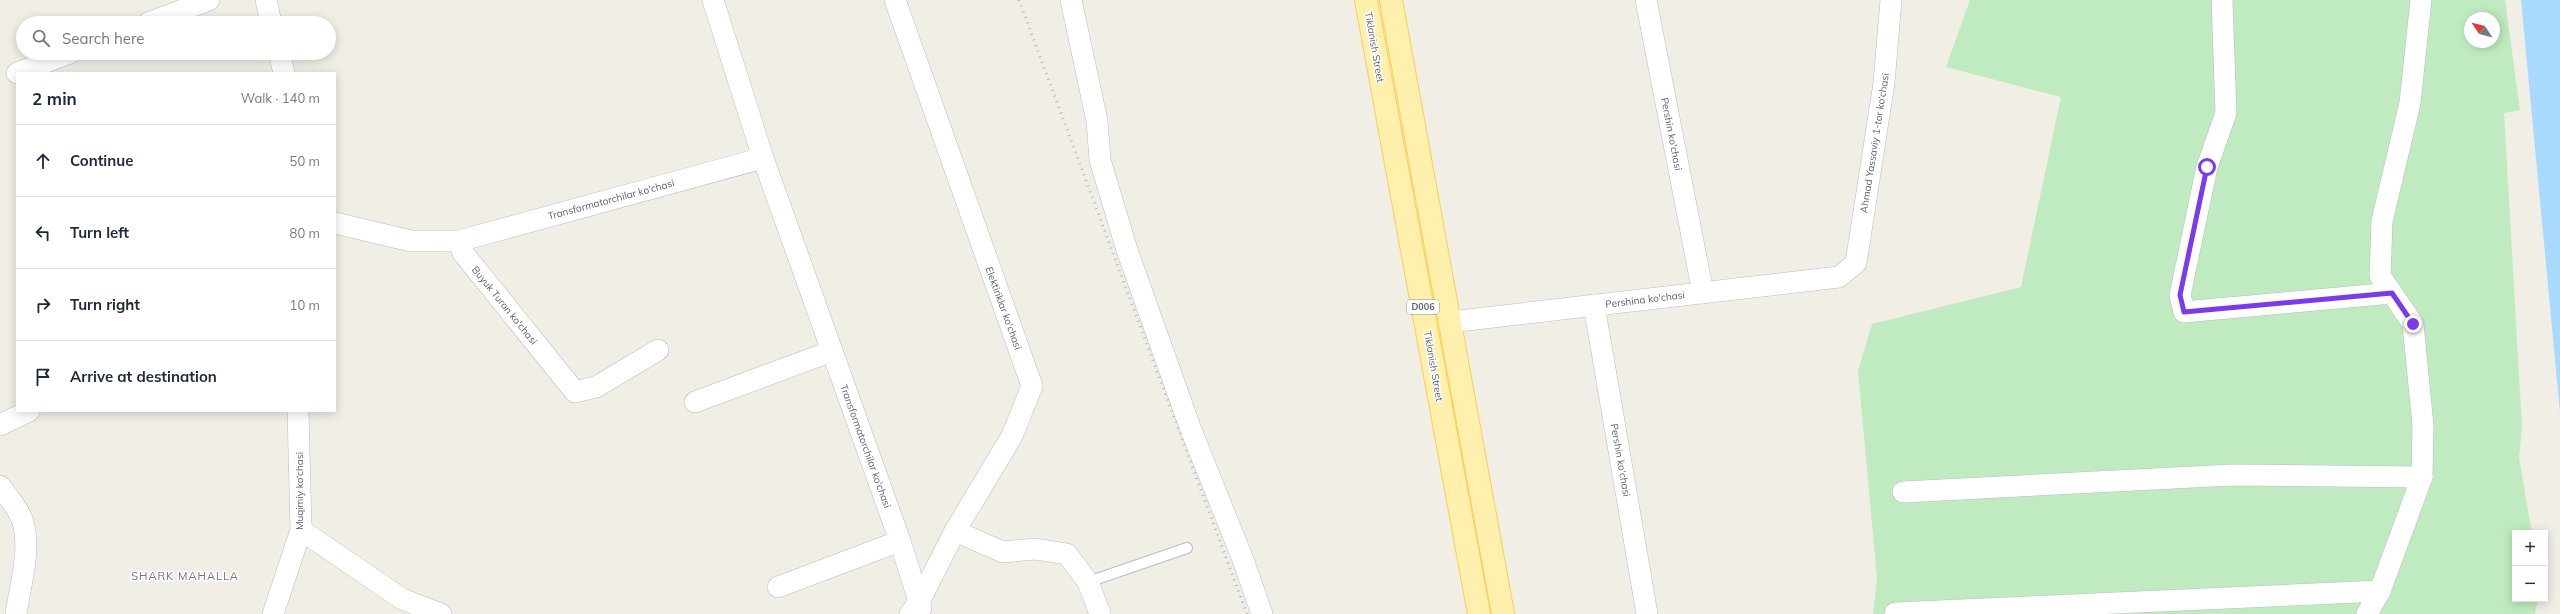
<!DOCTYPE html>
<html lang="en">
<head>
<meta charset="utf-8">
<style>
  :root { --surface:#fff; --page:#f6f6f7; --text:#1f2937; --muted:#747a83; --line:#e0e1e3 }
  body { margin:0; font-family:Mulish,sans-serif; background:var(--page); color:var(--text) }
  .controls { position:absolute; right:12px; bottom:12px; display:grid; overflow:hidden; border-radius:0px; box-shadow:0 2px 10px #0003 }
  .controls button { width:36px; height:36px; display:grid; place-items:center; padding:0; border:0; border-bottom:1px solid var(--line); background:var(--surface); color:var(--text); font:20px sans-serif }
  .compass { position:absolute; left:2464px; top:12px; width:36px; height:36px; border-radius:50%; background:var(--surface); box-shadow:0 2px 10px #0003; rotate:305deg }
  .stop { position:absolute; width:12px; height:12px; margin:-9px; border:3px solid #7c3aed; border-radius:50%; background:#fff }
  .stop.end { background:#7c3aed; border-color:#fff; box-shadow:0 1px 4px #0008 }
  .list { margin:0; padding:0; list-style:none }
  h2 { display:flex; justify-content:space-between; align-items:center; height:52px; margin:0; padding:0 16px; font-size:17px }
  h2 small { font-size:13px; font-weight:400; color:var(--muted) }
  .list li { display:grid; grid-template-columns:26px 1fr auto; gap:12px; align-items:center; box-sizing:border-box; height:72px; padding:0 16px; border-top:1px solid var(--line) }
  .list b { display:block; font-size:15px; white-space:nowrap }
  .list em { font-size:13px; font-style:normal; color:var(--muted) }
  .icon { flex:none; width:22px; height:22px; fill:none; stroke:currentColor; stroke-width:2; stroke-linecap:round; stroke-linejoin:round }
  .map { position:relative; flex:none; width:2560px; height:614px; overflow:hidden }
  .search { position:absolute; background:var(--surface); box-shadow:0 2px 10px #0003; left:16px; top:16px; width:320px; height:44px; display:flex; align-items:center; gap:10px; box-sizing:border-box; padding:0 14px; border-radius:22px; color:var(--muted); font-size:15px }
  .panel { position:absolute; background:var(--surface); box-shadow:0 2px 10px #0003; left:16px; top:72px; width:320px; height:340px; border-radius:0px }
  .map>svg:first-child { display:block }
  .green { fill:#c0ebc0; fill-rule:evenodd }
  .water { fill:#a8d9ff }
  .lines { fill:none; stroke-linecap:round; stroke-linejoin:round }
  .lane-casing { stroke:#b8bcc1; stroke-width:12 }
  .street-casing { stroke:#b8bcc1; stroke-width:22 }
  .primary-casing { stroke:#ffcd51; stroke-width:24 }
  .lane { stroke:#fff; stroke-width:10 }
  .street { stroke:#fff; stroke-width:21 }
  .primary { stroke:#fff1ad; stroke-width:22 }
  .rail { stroke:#b5b6b7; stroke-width:3; stroke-dasharray:1 5; stroke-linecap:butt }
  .route { stroke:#7c3aed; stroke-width:5 }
  .labels { text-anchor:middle; stroke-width:3; stroke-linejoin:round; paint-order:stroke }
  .shield { fill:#fff; stroke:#8e9195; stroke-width:1 }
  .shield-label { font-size:9px; font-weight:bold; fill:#5d6268 }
  .street-label { font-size:10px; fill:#5d6268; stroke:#fff }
  .neighbourhood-label { font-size:11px; letter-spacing:1px; fill:#6e747a; stroke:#fff }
</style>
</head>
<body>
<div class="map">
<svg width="2560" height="614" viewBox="0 0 2560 614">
  <rect width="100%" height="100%" fill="#f1eee6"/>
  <path class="green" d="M1970,0h535l15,110 -16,3 18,314 -3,31 13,75h-17v66h23l-3,15h-662l4,-36 -19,-207 14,-47 149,-37 40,-190 -115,-30zM2470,18h24v24h-24z"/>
  <path class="water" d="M2521,0h39v412z"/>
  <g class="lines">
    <g class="lane-casing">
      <path id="lane" d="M1088,582l99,-34"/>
    </g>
    <g class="street-casing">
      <g id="street">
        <path d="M266,0l5,23"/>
        <path d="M713,0l50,158 137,383 21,67"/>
        <path d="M895,0l137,386 -20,50 -57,95 -36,71 -9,12"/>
        <path d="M1071,0l26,121 3,39 27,90 64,180 51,127 20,57"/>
        <path d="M1646,0l57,293"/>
        <path d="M2222,0l4,113 -19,54 -27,128 4,17 208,-19"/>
        <path d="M148,23l61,-23"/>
        <path d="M279,53l5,20"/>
        <path d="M17,73l53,-20"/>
        <path d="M335,223l76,18h48l304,-83"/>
        <path d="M459,241l4,12 112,139 21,-5 62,-37"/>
        <path d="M1594,305l53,309"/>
        <path d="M1450,322l389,-45 17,-14 28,-180 7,-83"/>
        <path d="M695,402l137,-51"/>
        <path d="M0,425l29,-14"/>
        <path d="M0,486c8,11 19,23 23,36 8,29 -3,64 -7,92"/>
        <path d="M1903,492l329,-17 190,2"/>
        <path d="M301,530l101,69 39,15"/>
        <path d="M955,531l48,21 32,-3 32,5 21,28 12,32"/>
        <path d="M778,587l122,-46"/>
        <path d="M1895,613l485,-22"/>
        <path d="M273,614l28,-84 -3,-119"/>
        <path d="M2367,614l13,-23 42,-114 1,-51 -10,-102 -33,-48 2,-55 28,-118 11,-103"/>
      </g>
    </g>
    <g class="primary-casing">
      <g id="primary">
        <path d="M1366,0l113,614"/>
        <path d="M1391,0l112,614"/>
      </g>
    </g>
    <use href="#lane" class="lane"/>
    <use href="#street" class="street"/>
    <use href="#primary" class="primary"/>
    <path class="rail" d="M1019,0l228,614"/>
  </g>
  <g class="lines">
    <path class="route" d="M2207,167l-27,128 4,17 208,-19 21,31"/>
  </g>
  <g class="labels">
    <rect class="shield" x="1407" y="300" width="32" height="14" rx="3"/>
    <g class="shield-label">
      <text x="1423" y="310">D006</text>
    </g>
    <g class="street-label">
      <text transform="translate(1375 47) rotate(80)" y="4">Tiklanish Street</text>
      <text transform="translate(1672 134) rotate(79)" y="4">Pershin ko'chasi</text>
      <text transform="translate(1874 143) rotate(-81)" y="4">Ahmad Yassaviy 1-tor ko‘chasi</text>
      <text transform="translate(611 199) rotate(-15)" y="4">Transformatorchilar ko'chasi</text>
      <text transform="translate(1645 299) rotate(-7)" y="4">Pershina ko'chasi</text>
      <text transform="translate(505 305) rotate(51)" y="4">Buyuk Turon ko'chasi</text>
      <text transform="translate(1004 308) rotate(70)" y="4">Elektiriklar ko'chasi</text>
      <text transform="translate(1434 366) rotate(80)" y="4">Tiklanish Street</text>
      <text transform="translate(866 446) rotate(70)" y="4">Transformatorchilar ko'chasi</text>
      <text transform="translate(1621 460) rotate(80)" y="4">Pershin ko'chasi</text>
      <text transform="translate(299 491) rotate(-90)" y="4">Muqimiy ko‘chasi</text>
    </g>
    <g class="neighbourhood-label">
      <text x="185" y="580">SHARK MAHALLA</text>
    </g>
  </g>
</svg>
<div class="controls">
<button>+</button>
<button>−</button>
</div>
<svg class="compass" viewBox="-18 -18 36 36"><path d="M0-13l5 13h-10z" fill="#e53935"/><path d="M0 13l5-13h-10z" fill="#747a83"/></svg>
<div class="stop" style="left:2207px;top:167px"></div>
<div class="stop end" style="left:2413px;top:324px"></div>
<div class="search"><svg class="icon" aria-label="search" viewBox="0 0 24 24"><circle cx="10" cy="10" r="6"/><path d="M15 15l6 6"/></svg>Search here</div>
<section class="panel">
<h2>2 min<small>Walk · 140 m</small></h2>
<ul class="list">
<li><svg class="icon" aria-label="ahead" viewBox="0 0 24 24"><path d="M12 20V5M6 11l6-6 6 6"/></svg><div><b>Continue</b></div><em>50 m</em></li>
<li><svg class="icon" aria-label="left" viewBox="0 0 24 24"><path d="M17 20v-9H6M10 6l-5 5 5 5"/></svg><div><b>Turn left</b></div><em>80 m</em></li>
<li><svg class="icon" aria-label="right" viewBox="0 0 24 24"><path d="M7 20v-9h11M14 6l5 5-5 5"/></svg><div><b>Turn right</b></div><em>10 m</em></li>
<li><svg class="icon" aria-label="arrive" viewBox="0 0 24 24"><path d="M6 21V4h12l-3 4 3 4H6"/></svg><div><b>Arrive at destination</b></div></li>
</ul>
</section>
</div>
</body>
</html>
